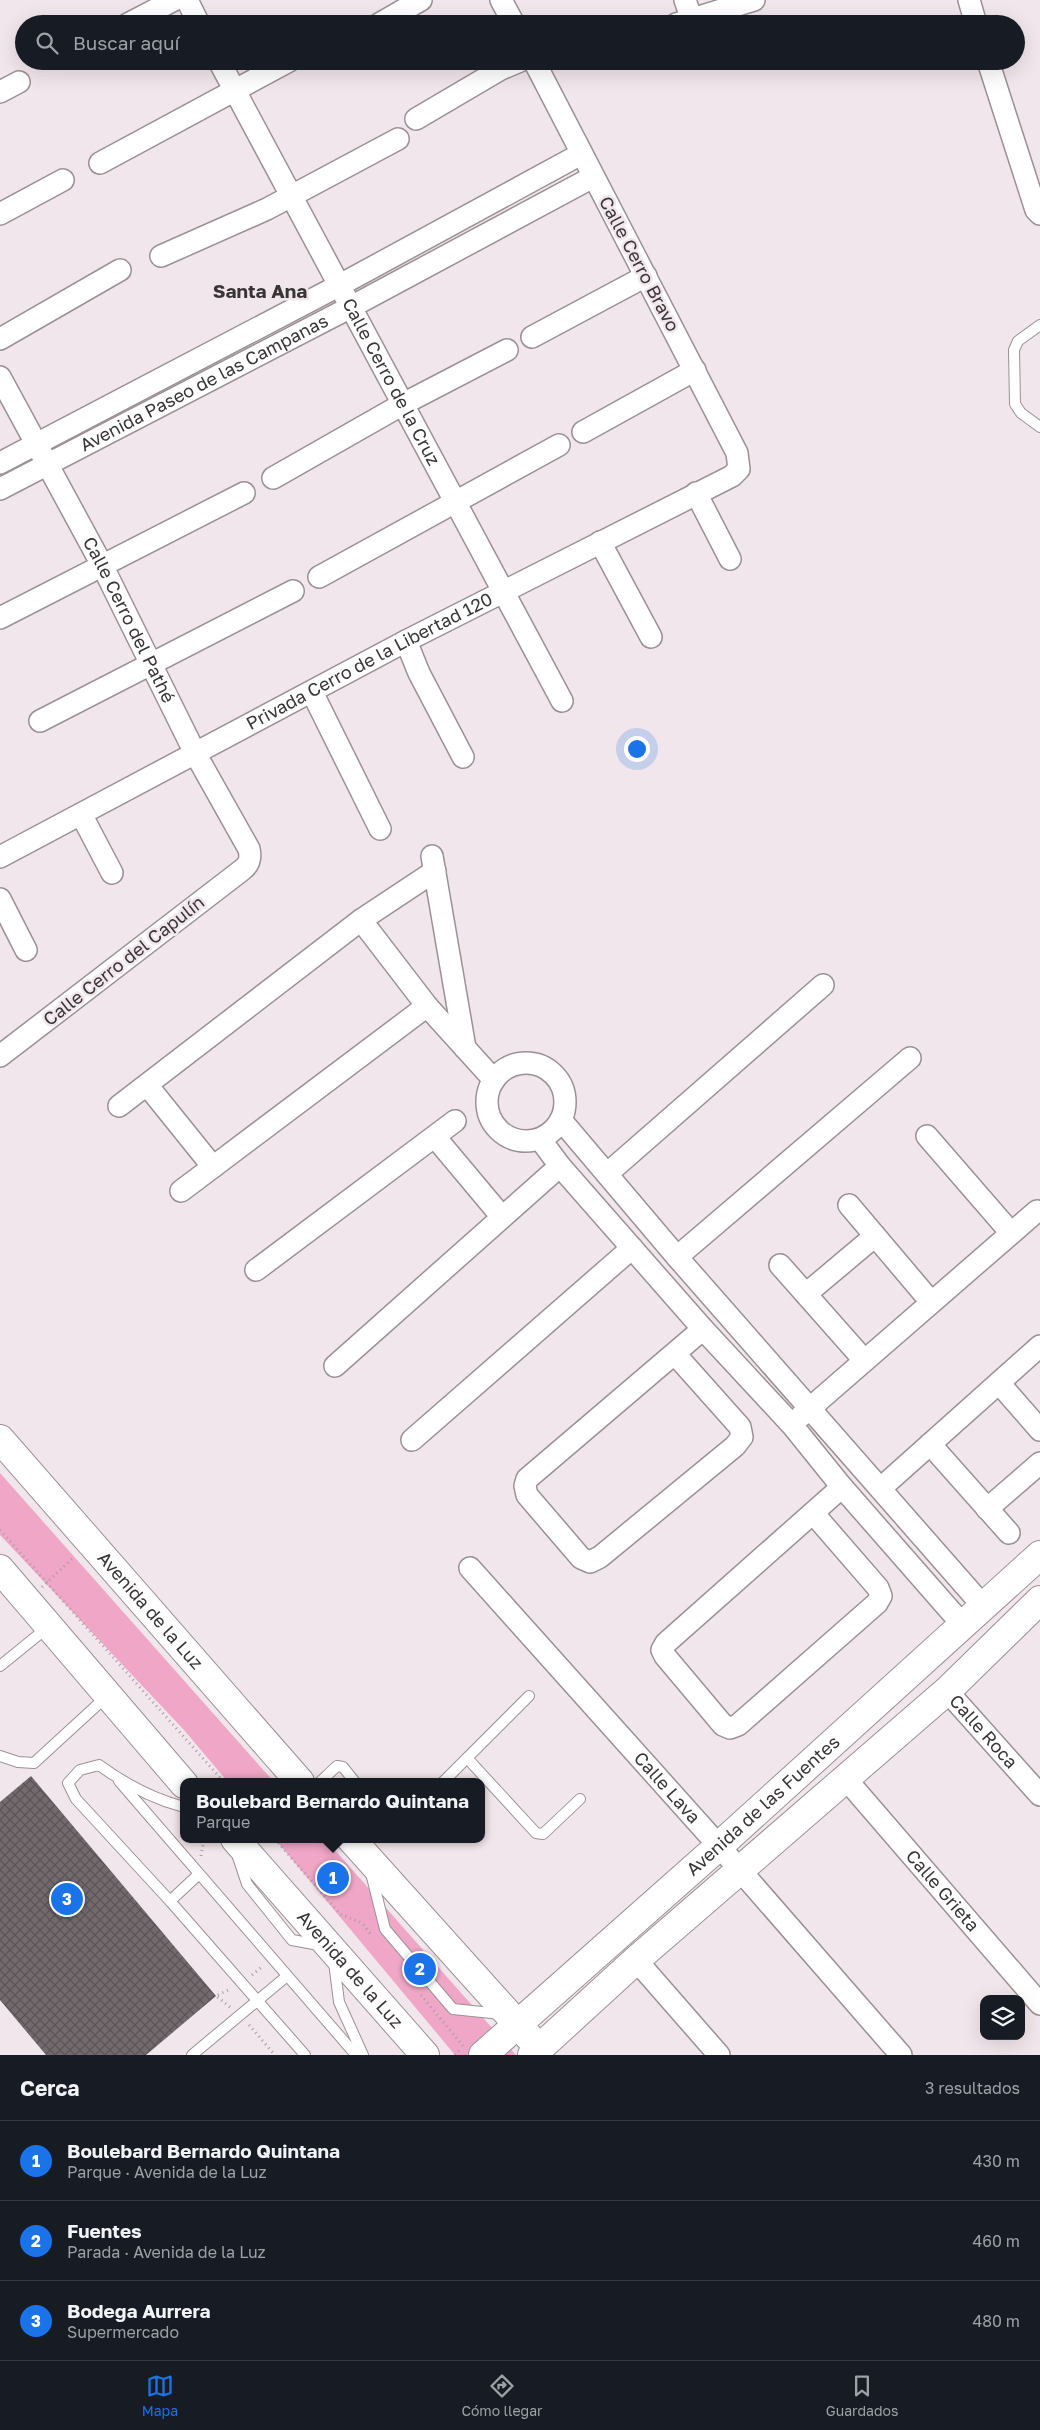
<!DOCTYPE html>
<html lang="es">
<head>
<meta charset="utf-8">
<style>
  :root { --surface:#171b24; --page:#242831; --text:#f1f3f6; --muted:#9ea1a6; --line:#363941; --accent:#1a73e8 }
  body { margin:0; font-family:"Golos Text",sans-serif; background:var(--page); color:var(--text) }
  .controls { position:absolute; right:15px; bottom:15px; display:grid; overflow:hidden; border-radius:10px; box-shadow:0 5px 20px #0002 }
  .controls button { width:45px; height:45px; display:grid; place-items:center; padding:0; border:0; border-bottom:1px solid var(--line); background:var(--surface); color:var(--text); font:25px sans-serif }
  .you { position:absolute; left:636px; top:748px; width:18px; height:18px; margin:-12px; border:4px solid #fff; border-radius:50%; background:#1a73e8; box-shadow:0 0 0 8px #1a73e833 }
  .badge { display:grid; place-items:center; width:32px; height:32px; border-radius:50%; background:var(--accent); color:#fff; font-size:16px; font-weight:700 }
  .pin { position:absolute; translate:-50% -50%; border:2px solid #fff; box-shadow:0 1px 5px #0006 }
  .popup { position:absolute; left:180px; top:1778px; width:305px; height:65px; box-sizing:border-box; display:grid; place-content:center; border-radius:10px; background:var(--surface); filter:drop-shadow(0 1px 4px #0005); font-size:16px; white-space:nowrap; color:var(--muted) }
  .popup b { font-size:19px; color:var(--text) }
  .popup::after { content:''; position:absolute; left:50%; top:100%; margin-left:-10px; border:10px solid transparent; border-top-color:var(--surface) }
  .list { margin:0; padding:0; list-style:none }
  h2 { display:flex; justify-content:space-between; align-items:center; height:65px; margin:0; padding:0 20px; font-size:21px }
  h2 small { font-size:16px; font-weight:400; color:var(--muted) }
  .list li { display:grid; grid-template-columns:32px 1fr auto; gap:15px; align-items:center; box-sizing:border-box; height:80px; padding:0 20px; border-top:1px solid var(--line) }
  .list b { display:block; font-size:19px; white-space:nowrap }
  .list p { margin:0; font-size:16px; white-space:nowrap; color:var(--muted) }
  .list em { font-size:16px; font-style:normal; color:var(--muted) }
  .icon { flex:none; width:28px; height:28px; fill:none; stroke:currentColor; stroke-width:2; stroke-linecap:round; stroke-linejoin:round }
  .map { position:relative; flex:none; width:1040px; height:2055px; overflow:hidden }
  .search { position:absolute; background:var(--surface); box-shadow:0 5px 20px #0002; left:15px; right:15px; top:15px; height:55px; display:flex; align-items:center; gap:12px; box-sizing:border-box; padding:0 18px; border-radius:28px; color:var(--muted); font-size:19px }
  .sheet { height:305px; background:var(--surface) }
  nav { display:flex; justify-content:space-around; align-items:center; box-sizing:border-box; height:70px; border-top:1px solid var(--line); background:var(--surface); font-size:14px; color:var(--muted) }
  nav a { display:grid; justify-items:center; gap:2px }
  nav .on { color:var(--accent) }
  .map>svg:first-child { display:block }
  .green { fill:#f0a6c6 }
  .building { fill:url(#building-cross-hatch) }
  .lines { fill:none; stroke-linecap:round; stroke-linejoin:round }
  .lane-casing { stroke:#9b9195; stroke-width:12 }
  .street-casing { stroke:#9b9195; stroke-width:24 }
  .secondary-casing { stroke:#9b9195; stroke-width:30 }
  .path { stroke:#a69da1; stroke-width:3; stroke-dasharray:1 4; stroke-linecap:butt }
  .lane { stroke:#fff; stroke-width:10 }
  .street { stroke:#fff; stroke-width:21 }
  .secondary { stroke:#fff; stroke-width:28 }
  .labels { text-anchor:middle; stroke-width:5; stroke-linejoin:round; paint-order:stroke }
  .street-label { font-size:18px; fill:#393537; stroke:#f1e6eb }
  .neighbourhood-label { font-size:19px; font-weight:bold; fill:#393537; stroke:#f1e6eb }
</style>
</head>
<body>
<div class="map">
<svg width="1040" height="2055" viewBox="0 0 1040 2055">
  <defs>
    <pattern id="building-cross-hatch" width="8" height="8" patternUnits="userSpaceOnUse" patternTransform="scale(1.25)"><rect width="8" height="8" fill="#736a6e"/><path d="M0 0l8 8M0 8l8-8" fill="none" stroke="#5a5456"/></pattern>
  </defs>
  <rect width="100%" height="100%" fill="#f1e6eb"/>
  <g class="green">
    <path d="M0,1473l274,309h-46l-44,-52 -184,-195z"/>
    <path d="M275,1839h50l191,216h-61z"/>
  </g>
  <path class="building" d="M31,1776l185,220 -70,59h-100l-46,-55v-198z"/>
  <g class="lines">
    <g class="lane-casing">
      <g id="lane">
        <path d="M1040,325l-22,16 -4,9 1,54 6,9 19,14"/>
        <path d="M0,1666l48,-39"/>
        <path d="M0,1756l18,6 16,1 73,-67"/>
        <path d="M467,1758l69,75 7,1 37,-35"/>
        <path d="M119,1781l237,274"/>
        <path d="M320,1782l17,-16 6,1 12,15"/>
        <path d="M443,1782l86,-86"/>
        <path d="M184,1807c-31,-8 -59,-23 -85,-42l-19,5 -12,13 8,16 94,102 135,154"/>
        <path d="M237,1854l10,30 45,56 27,5"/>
        <path d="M371,1873l14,56 68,80 48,5"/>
        <path d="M170,1901l28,-26"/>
        <path d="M334,1962l5,40 24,53"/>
        <path d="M192,2055l95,-79"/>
      </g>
    </g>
    <g class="street-casing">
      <g id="street">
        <path d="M187,0l12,24"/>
        <path d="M501,0l13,24"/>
        <path d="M685,0l7,20"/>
        <path d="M969,0l7,24"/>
        <path d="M128,24l46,-24"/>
        <path d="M379,24l42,-24"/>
        <path d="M676,24l78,-24"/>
        <path id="s1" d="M219,61l343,640"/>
        <path d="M988,61l48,149 4,4"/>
        <path d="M0,92l19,-10"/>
        <path d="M416,119l85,-50 19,-8"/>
        <path d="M100,163l189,-102"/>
        <path d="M0,214l63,-34"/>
        <path d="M161,256l106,-47 131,-70"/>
        <path d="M532,337l114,-61"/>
        <path d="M0,339l120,-69"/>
        <path id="s2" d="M0,377l102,188 93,188 54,96c2,9 1,15 -7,21l-242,186"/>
        <path d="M583,432l112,-62"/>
        <path d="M0,463l340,-178 241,-131"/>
        <path d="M273,478l130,-74 104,-54"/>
        <path id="s3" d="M0,489l351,-182 242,-130"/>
        <path d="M696,493l34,66"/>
        <path d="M600,542l51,95"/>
        <path d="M319,577l240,-132"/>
        <path d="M0,618l244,-125"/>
        <path d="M406,641l13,32 44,84"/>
        <path d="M312,692l68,137"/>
        <path d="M40,721l253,-130"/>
        <path d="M81,814l31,59"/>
        <path d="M432,856l33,192"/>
        <path id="s4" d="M0,857l406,-216 326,-165 7,-7 -2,-16 -203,-392"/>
        <path d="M0,899l26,51"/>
        <path d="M361,920l66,86 67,74"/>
        <circle cx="526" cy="1102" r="39"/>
        <path d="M147,1085l66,82"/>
        <path d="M119,1106l242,-186 74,-49"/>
        <path d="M561,1120l116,137 306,349"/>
        <path d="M927,1136l84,97"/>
        <path d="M435,1137l67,80"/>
        <path d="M540,1139l20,27 143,163 89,96 50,62 120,137"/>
        <path d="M608,1173l215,-188"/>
        <path d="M181,1191l246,-185"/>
        <path d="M849,1205l82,97"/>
        <path d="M677,1257l233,-199"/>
        <path d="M780,1265l84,95"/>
        <path d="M256,1270l199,-149"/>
        <path d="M806,1294l69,-58"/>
        <path d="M675,1354l65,73 2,10 -7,9 -135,111 -10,5 -9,-4 -54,-63 -2,-9 2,-7 176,-150"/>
        <path d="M335,1366l225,-200"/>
        <path d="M999,1383l41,47"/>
        <path d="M801,1416l236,-205"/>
        <path d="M412,1440l220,-192"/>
        <path d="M930,1444l79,89"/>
        <path d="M881,1488l159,-142"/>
        <path d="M987,1509l53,-46"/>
        <path d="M813,1513l65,75 3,8 -4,7 -139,122 -8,3 -7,-3 -58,-69 -3,-6 4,-7 176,-156"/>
        <path id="s5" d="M470,1568l249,278 182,209"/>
        <path id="s6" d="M949,1689l6,11 85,95"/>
        <path id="s7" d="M845,1778l195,226"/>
        <path d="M636,1960l83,95"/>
      </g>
    </g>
    <g class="secondary-casing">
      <g id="secondary">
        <path id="s8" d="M0,1439l300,343"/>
        <path d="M0,1569l184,215"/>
        <path id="s9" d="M235,1839l190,216"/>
        <path d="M351,1839l178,198"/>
        <path id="s10" d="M483,2055l236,-209 321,-291"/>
        <path d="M532,2055l104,-95 313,-271 91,-89"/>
      </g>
    </g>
    <g class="path">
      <path d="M0,1530l224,252"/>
      <path d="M42,1587l32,-30"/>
      <path d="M275,1839l65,75 22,9 10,13"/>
      <path d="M201,1856l3,-17"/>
      <path d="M252,1975l11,-9"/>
      <path d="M421,1995l42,51"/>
      <path d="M230,2007l-14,-11 14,-7"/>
      <path d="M249,2025l26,30"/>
      <path d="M455,2055l6,-7"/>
    </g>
    <use href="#lane" class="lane"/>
    <use href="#street" class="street"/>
    <use href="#secondary" class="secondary"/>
  </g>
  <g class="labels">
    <g class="street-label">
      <text transform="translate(639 264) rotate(62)" y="6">Calle Cerro Bravo</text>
      <text dy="6" stroke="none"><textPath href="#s1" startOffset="364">Calle Cerro de la Cruz</textPath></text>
      <text dy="6" stroke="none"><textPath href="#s3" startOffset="230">Avenida Paseo de las Campanas</textPath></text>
      <text dy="6" stroke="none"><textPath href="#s2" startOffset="275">Calle Cerro del Pathé</textPath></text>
      <text dy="6" stroke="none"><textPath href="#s4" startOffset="418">Privada Cerro de la Libertad 120</textPath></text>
      <text transform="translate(124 961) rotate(-38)" y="6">Calle Cerro del Capulín</text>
      <text dy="6" stroke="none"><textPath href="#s8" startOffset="228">Avenida de la Luz</textPath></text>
      <text dy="6" stroke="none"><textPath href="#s6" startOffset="55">Calle Roca</textPath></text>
      <text dy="6" stroke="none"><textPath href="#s5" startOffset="295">Calle Lava</textPath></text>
      <text dy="6" stroke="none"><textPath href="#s10" startOffset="375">Avenida de las Fuentes</textPath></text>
      <text dy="6" stroke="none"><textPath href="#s7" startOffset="149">Calle Grieta</textPath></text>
      <text dy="6" stroke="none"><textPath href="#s9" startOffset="174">Avenida de la Luz</textPath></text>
    </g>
    <g class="neighbourhood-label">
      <text x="260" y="298">Santa Ana</text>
    </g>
  </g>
</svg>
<div class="controls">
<button><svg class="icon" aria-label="layers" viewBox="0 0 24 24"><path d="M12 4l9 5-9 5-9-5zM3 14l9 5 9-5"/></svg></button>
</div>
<div class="you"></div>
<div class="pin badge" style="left:333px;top:1878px">1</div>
<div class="popup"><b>Boulebard Bernardo Quintana</b>Parque</div>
<div class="pin badge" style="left:420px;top:1969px">2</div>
<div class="pin badge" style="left:67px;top:1899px">3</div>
<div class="search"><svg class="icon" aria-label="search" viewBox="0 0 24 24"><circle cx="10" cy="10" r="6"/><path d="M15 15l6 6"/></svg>Buscar aquí</div>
</div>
<section class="sheet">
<h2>Cerca<small>3 resultados</small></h2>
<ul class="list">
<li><span class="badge">1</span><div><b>Boulebard Bernardo Quintana</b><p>Parque · Avenida de la Luz</p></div><em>430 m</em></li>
<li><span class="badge">2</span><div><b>Fuentes</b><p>Parada · Avenida de la Luz</p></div><em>460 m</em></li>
<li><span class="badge">3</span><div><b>Bodega Aurrera</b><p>Supermercado</p></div><em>480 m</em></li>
</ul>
</section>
<nav>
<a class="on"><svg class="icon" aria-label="map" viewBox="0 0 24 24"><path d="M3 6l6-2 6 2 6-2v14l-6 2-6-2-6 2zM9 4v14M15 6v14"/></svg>Mapa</a>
<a><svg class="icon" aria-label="directions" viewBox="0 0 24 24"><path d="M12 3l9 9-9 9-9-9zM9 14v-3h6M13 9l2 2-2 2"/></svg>Cómo llegar</a>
<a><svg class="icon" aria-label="saved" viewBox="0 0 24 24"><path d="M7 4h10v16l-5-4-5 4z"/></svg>Guardados</a>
</nav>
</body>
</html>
